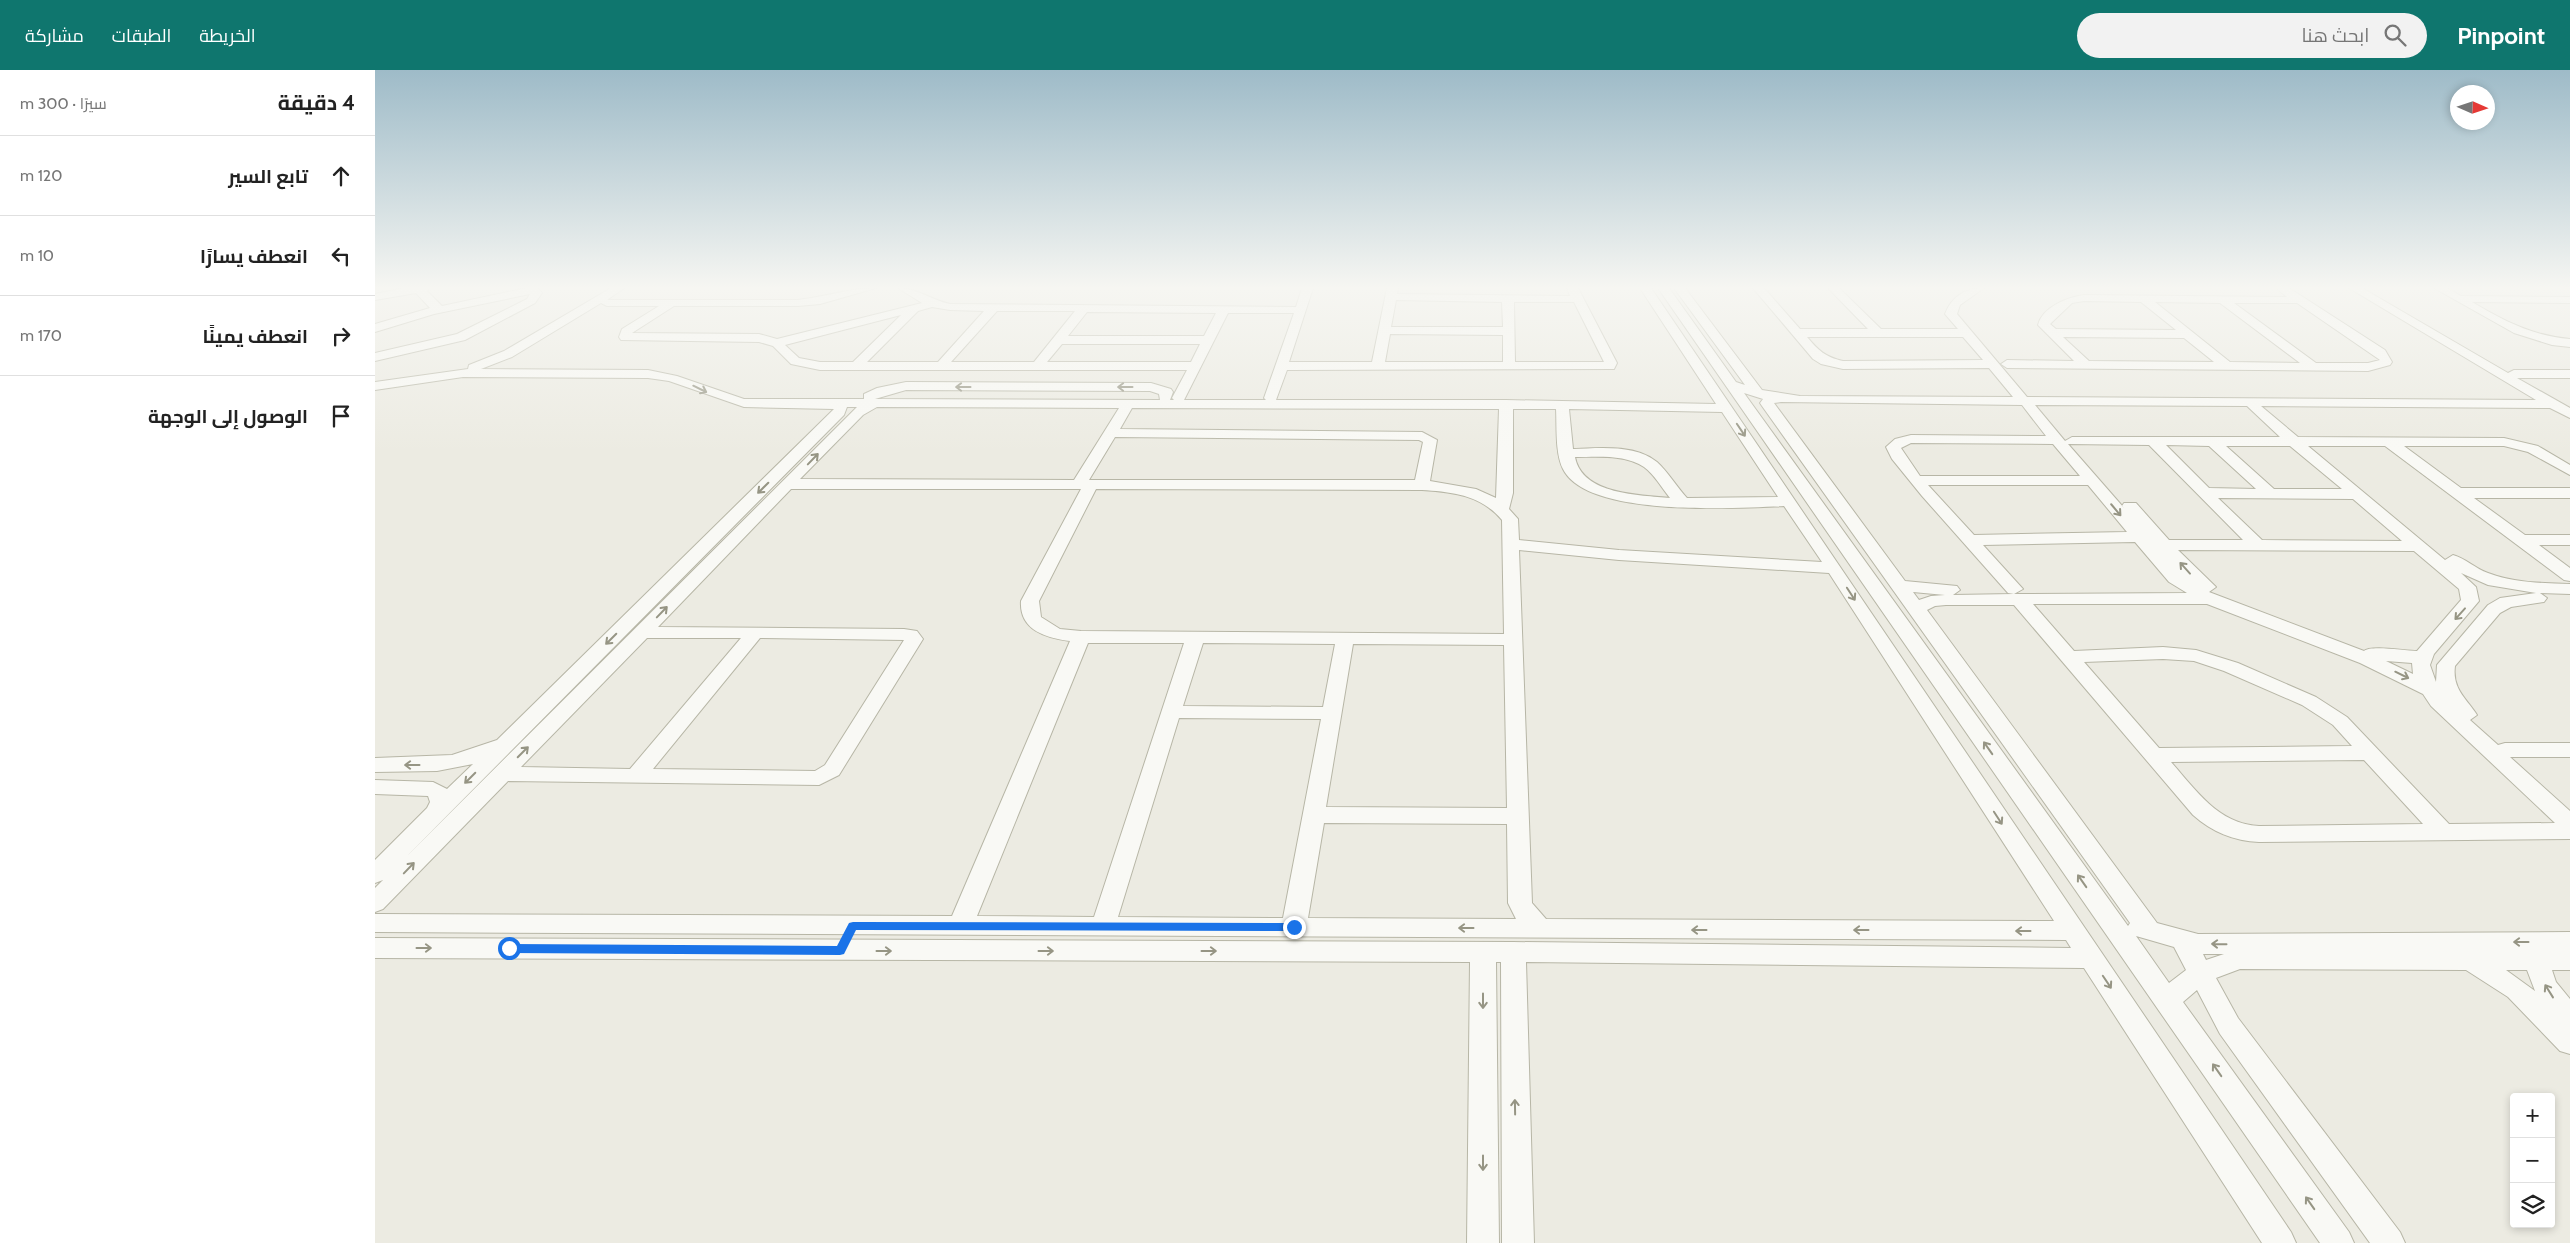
<!DOCTYPE html>
<html lang="ar">
<head>
<meta charset="utf-8">
<style>
  :root { --surface:#fff; --page:#f2f2f2; --text:#222; --muted:#767676; --line:#e0e0e0; --accent:#0f766e }
  body { margin:0; font-family:Cabin,Cairo,sans-serif; background:var(--page); color:var(--text); direction:rtl }
  .controls { position:absolute; right:15px; bottom:15px; display:grid; overflow:hidden; border-radius:5px; box-shadow:0 2px 8px #0003 }
  .controls button { width:45px; height:45px; display:grid; place-items:center; padding:0; border:0; border-bottom:1px solid var(--line); background:var(--surface); color:var(--text); font:25px sans-serif }
  .compass { position:absolute; left:2075px; top:15px; width:45px; height:45px; border-radius:50%; background:var(--surface); box-shadow:0 2px 8px #0003; rotate:93deg }
  .stop { position:absolute; width:15px; height:15px; margin:-11px; border:4px solid #1a73e8; border-radius:50%; background:#fff }
  .stop.end { background:#1a73e8; border-color:#fff; box-shadow:0 1px 5px #0008 }
  .list { margin:0; padding:0; list-style:none }
  h2 { display:flex; justify-content:space-between; align-items:center; height:65px; margin:0; padding:0 20px; font-size:21px }
  h2 small { font-size:16px; font-weight:400; color:var(--muted) }
  .list li { display:grid; grid-template-columns:32px 1fr auto; gap:15px; align-items:center; box-sizing:border-box; height:80px; padding:0 20px; border-top:1px solid var(--line) }
  .list b { display:block; font-size:19px; white-space:nowrap }
  .list em { font-size:16px; font-style:normal; color:var(--muted) }
  .icon { flex:none; width:28px; height:28px; fill:none; stroke:currentColor; stroke-width:2; stroke-linecap:round; stroke-linejoin:round }
  .map { position:relative; flex:none; width:2195px; height:1173px; overflow:hidden; direction:ltr }
  header { display:flex; align-items:center; gap:30px; box-sizing:border-box; height:70px; padding:0 25px; background:var(--accent); color:#fff }
  header strong { font-size:24px }
  nav { display:flex; gap:28px; margin-inline-start:auto; font-size:18px }
  .search { width:350px; height:45px; background:var(--page); display:flex; align-items:center; gap:12px; box-sizing:border-box; padding:0 18px; border-radius:28px; color:var(--muted); font-size:19px }
  main { display:flex }
  aside { flex:1; background:var(--surface) }
  .map>svg:first-child { display:block }
  .lines { fill:none; stroke-linecap:round; stroke-linejoin:round }
  .minor-casing { stroke:#b7b6a6; stroke-width:2 }
  .minor { fill:#f9f9f5; fill-rule:evenodd }
  .oneway { stroke:#969584 }
  .route { fill:#1a73e8 }
</style>
</head>
<body>
<header>
<strong>Pinpoint</strong>
<div class="search"><svg class="icon" aria-label="search" viewBox="0 0 24 24"><circle cx="10" cy="10" r="6"/><path d="M15 15l6 6"/></svg>ابحث هنا</div>
<nav><a>الخريطة</a><a>الطبقات</a><a>مشاركة</a></nav>
</header>
<main>
<div class="map">
<svg width="2195" height="1173" viewBox="0 0 2195 1173">
  <rect width="100%" height="100%" fill="#ecebe2"/>
  <g class="lines">
    <g class="minor-casing">
      <g id="minor">
        <path d="M30,218h24l-2,3 15,15 85,-18h11l4,5 -7,10 -70,37 -90,21v-8l82,-19 70,-35 3,-5 -96,20 -59,18v-8l55,-16 -14,-15 -41,7v-6z"/>
        <path d="M236,218h13l-17,12h191c27,-3 52,-12 78,-12l-56,16 -22,2h-124l-42,27 127,1 18,5 145,-36 -24,-15c19,0 33,12 52,16l346,3 6,-19h11l-24,74h83l15,-74h11l-1,6 173,2 -3,-8h11l39,75 -3,6 -327,1 -11,30h230l210,4 -76,-116h11l640,944 5,11h-34l-178,-275 -558,-6 8,281h-32l-1,-281h-5l3,281h-32l3,-281 -1095,-4v-20l1138,4 558,6 -5,-8 -1691,-8v-18l577,2 118,-275c-24,-3 -51,-11 -49,-40l60,-112h-290l-133,138 246,2 13,2 6,8 -84,136 -20,10 -311,-4 -125,128 -8,3v-24l8,-8 -8,3v-23l52,-52 3,-6 -2,-6 -53,-2v-14l58,2 14,7 26,-25 -36,7 -62,1v-14l77,-3 45,-15 337,-331 -90,-2 -75,-26 -21,-3 -185,-1 -88,13v-8l93,-13 1,-4 35,-14zM1021,230l106,2 1,25h-112zM1139,232h60l30,60h-89zM226,233l6,3h52l-37,23 -3,8 2,3 138,2 14,4 18,18 29,6h367l-15,28 2,2h-4l3,-8 -2,-3 -20,-6 -245,-1 -29,6 -13,6v5h-120l-67,-23 -29,-6 -167,-1 31,-12zM557,237l18,3 34,1 -46,51h-71l51,-51zM622,241h78l-41,51h-83zM712,242l129,1 -12,23h-136zM853,243h66l-30,85 2,2h-82zM526,245l-48,47h-33l-21,-4 -14,-13zM1015,264l113,1v27h-118zM687,274h138l-9,18h-144zM531,320l244,1 9,3 1,6 -285,-1zM472,337h10l-452,451 439,-443zM502,337l242,1 -45,72 -274,-1 63,-64zM757,338l367,1 -3,89 -20,-9 -46,-8 7,-41 -15,-8 -302,-3zM1138,339h43c1,18 -1,44 7,60 24,49 174,39 221,37l38,56 -203,-12 -100,-10 -1,-21 -9,-10 4,-16zM1194,339l153,3 56,85 -91,1c-10,-11 -19,-26 -30,-36 -21,-18 -59,-14 -84,-13zM740,367l304,3 4,2 -8,38h-326zM1200,387c22,0 50,-3 69,10 10,7 18,21 26,31 -30,-3 -88,-3 -95,-41zM721,419l326,1c31,2 59,5 80,30l2,114 -423,-3 -21,-2 -19,-12 -2,-16zM1144,480l100,10 210,13 225,348 -508,-2 -14,-16zM272,568h94l-111,131 -109,-2zM385,568l144,2 -79,125 -10,6 -162,-2zM713,573h96l-90,274 -117,-1zM828,573l132,1 -12,63 -140,-1zM978,574l151,1 3,163 -181,-1zM804,648l142,1 -38,199 -165,-1zM949,753l183,1 1,79 8,16 -208,-1z"/>
        <path d="M1283,218h11l67,94 9,3 -71,-97h11l77,102 38,6 213,1 -24,-29 -146,1 -22,-5 -8,-5 -60,-71h11l36,41h68l-40,-41h11l42,41h77l-13,-15c7,-18 21,-26 39,-26l-24,17 -3,9 70,83 509,3 -187,-112h13l146,85 6,-3h56v8h-53l53,30v10l-20,-10 -289,-2 37,31 206,1 34,8 32,19v10l-42,-23 -24,-6h-100l57,42h109v10h-96l51,37h45v10h-31l31,23v13l-6,-1 -179,-134h-77l137,114 8,-5c12,3 23,14 35,18 26,10 54,10 82,11v10l-30,-1 7,5 -3,4 -33,5 -11,6 -45,53c-3,23 11,32 22,49l-7,5 28,25 7,-2h65v14h-60l60,54v28l-311,3c-25,-1 -47,-10 -66,-27l-179,-210h-68l-11,1 -8,4 230,313 41,11 372,-2v38h-18l4,12 14,17v55l-10,-3 -52,-54 -42,-27 -226,-1 -24,9 22,40 162,214 5,11h-35l-150,-209 -23,-44 -14,12 166,230 5,11h-34zM1432,267h156l20,23 -140,1c-18,-4 -25,-11 -36,-24zM1369,323l19,6 -3,4 2,3 368,517 -2,3zM1406,332l241,3 24,31 -135,-1 -16,4 -9,8 6,12 30,37 86,97 6,1 -61,1 7,-5 -3,-4 -52,-5 -131,-178zM1660,335l212,1 33,31h-208l-7,4zM1536,373l142,1 27,32h-160l-19,-28zM1693,374l81,1 94,95h-74l-33,-37h-12l-2,3 2,2zM1791,375l43,1 47,43 -47,-1zM1851,376h64l52,43h-68zM1553,415h160l39,47 -153,3zM1843,428l135,1 49,42 -140,-1zM1760,472l34,40 18,11 -173,1 9,-5 -40,-44zM1803,480l236,1 45,38 2,11 -44,51c-12,0 -46,-6 -53,0l-155,-59 7,-5zM2086,503l27,12 48,8 -36,5 -12,7 -51,60 -1,17 -6,-17 4,-11 45,-53 -3,-14zM1538,522l32,3 -14,1 -12,4zM1658,534h174l153,59 63,31 8,12 124,117 -106,1 -102,-107 -31,-20 -78,-34 -42,-13 -33,-3 -89,4zM1788,589l31,2 30,10 78,34 31,20 19,21 -193,2 -75,-86zM2011,591l26,2 1,11zM1989,690l59,64 -164,2c-41,-2 -63,-36 -88,-64zM1761,866l38,11 12,23 -17,13zM1828,884h21l-18,6zM2131,900h21l8,21z"/>
        <path d="M1901,218h13l96,62 7,12 -2,3 -22,6 -361,-3 -6,-4 6,-4 67,1 -36,-36c4,-18 30,-28 46,-30l203,2zM1709,231l57,1 35,28 -120,-1 -6,-5 22,-21zM1780,232l65,1 80,60 -70,-1zM1859,233h63l83,57 -12,3h-52zM1688,267l121,1 30,24 -125,-1z"/>
        <path d="M2059,218h13l14,8 109,1v6l-98,-1c32,19 61,34 98,37v8l-18,-2 -38,-12z"/>
      </g>
    </g>
    <use href="#minor" class="minor"/>
  </g>
  <defs><path id="oneway-shaft" d="M-6 0H5M1.5-3L5.5 0L1.5 3" fill="none" stroke-width="1.6" stroke-linecap="round" stroke-linejoin="round" transform="scale(1.25)"/></defs>
  <g class="oneway">
    <use href="#oneway-shaft" transform="translate(588 317) rotate(-180)"/>
    <use href="#oneway-shaft" transform="translate(750 317) rotate(-180)"/>
    <use href="#oneway-shaft" transform="translate(325 319) rotate(26)"/>
    <use href="#oneway-shaft" transform="translate(1366 360) rotate(56)"/>
    <use href="#oneway-shaft" transform="translate(438 389) rotate(-46)"/>
    <use href="#oneway-shaft" transform="translate(388 418) rotate(135)"/>
    <use href="#oneway-shaft" transform="translate(1741 440) rotate(50)"/>
    <use href="#oneway-shaft" transform="translate(1810 498) rotate(-132)"/>
    <use href="#oneway-shaft" transform="translate(1476 524) rotate(57)"/>
    <use href="#oneway-shaft" transform="translate(287 542) rotate(-46)"/>
    <use href="#oneway-shaft" transform="translate(2085 544) rotate(132)"/>
    <use href="#oneway-shaft" transform="translate(236 569) rotate(135)"/>
    <use href="#oneway-shaft" transform="translate(2027 605) rotate(26)"/>
    <use href="#oneway-shaft" transform="translate(1613 678) rotate(-125)"/>
    <use href="#oneway-shaft" transform="translate(148 682) rotate(-45)"/>
    <use href="#oneway-shaft" transform="translate(37 695) rotate(-180)"/>
    <use href="#oneway-shaft" transform="translate(95 708) rotate(135)"/>
    <use href="#oneway-shaft" transform="translate(1623 748) rotate(57)"/>
    <use href="#oneway-shaft" transform="translate(34 798) rotate(-46)"/>
    <use href="#oneway-shaft" transform="translate(1707 811) rotate(-125)"/>
    <use href="#oneway-shaft" transform="translate(1091 858) rotate(-180)"/>
    <use href="#oneway-shaft" transform="translate(1324 860) rotate(-180)"/>
    <use href="#oneway-shaft" transform="translate(1486 860) rotate(-180)"/>
    <use href="#oneway-shaft" transform="translate(1648 861) rotate(-180)"/>
    <use href="#oneway-shaft" transform="translate(2146 872) rotate(180)"/>
    <use href="#oneway-shaft" transform="translate(1844 874) rotate(-179)"/>
    <use href="#oneway-shaft" transform="translate(49 878)"/>
    <use href="#oneway-shaft" transform="translate(509 881)"/>
    <use href="#oneway-shaft" transform="translate(671 881)"/>
    <use href="#oneway-shaft" transform="translate(834 881)"/>
    <use href="#oneway-shaft" transform="translate(1732 912) rotate(56)"/>
    <use href="#oneway-shaft" transform="translate(2174 921) rotate(-122)"/>
    <use href="#oneway-shaft" transform="translate(1108 931) rotate(90)"/>
    <use href="#oneway-shaft" transform="translate(1842 1000) rotate(-125)"/>
    <use href="#oneway-shaft" transform="translate(1140 1037) rotate(-91)"/>
    <use href="#oneway-shaft" transform="translate(1108 1093) rotate(90)"/>
    <use href="#oneway-shaft" transform="translate(1935 1133) rotate(-125)"/>
  </g>
  <linearGradient id="sky" x2="0" y2="1"><stop stop-color="#9ebbc8"/><stop offset="0.57" stop-color="#f6f6f2"/><stop offset="1" stop-color="#f6f6f2" stop-opacity="0"/></linearGradient>
  <rect width="2195" height="382" fill="url(#sky)"/>
  <path class="route" d="M478,852l441,1 6,4 -6,4 -438,-1 -12,24 -4,1 -331,-2 -5,-5 5,-4 328,2 12,-23z"/>
</svg>
<div class="controls">
<button>+</button>
<button>−</button>
<button><svg class="icon" aria-label="layers" viewBox="0 0 24 24"><path d="M12 4l9 5-9 5-9-5zM3 14l9 5 9-5"/></svg></button>
</div>
<svg class="compass" viewBox="-18 -18 36 36"><path d="M0-13l5 13h-10z" fill="#e53935"/><path d="M0 13l5-13h-10z" fill="#767676"/></svg>
<div class="stop" style="left:134px;top:878px"></div>
<div class="stop end" style="left:919px;top:857px"></div>
</div>
<aside>
<h2>4 دقيقة<small>سيرًا · 300 m</small></h2>
<ul class="list">
<li><svg class="icon" aria-label="ahead" viewBox="0 0 24 24"><path d="M12 20V5M6 11l6-6 6 6"/></svg><div><b>تابع السير</b></div><em>120 m</em></li>
<li><svg class="icon" aria-label="left" viewBox="0 0 24 24"><path d="M17 20v-9H6M10 6l-5 5 5 5"/></svg><div><b>انعطف يسارًا</b></div><em>10 m</em></li>
<li><svg class="icon" aria-label="right" viewBox="0 0 24 24"><path d="M7 20v-9h11M14 6l5 5-5 5"/></svg><div><b>انعطف يمينًا</b></div><em>170 m</em></li>
<li><svg class="icon" aria-label="arrive" viewBox="0 0 24 24"><path d="M6 21V4h12l-3 4 3 4H6"/></svg><div><b>الوصول إلى الوجهة</b></div></li>
</ul>
</aside>
</main>
</body>
</html>
